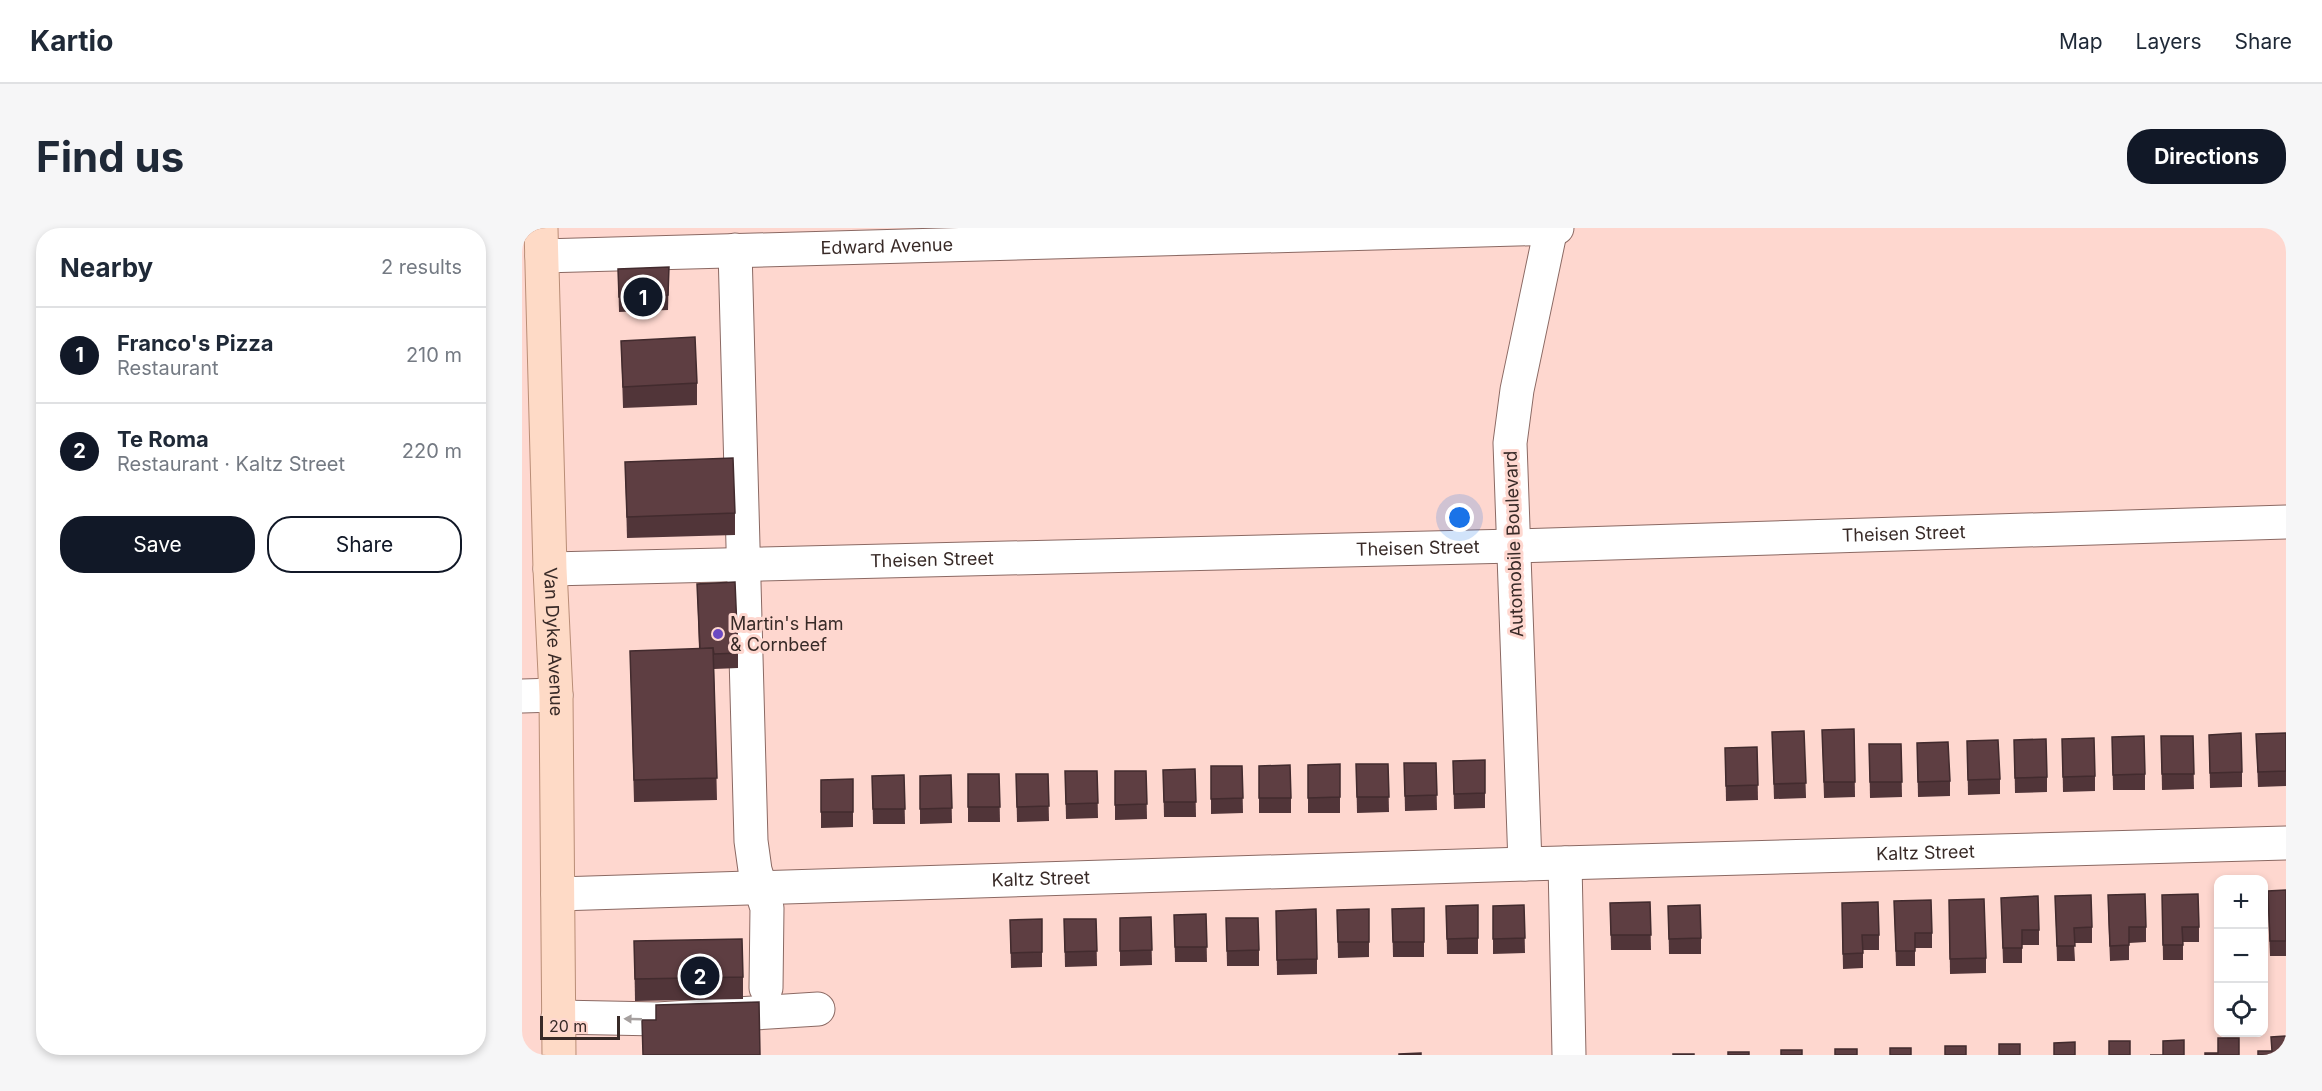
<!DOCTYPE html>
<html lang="en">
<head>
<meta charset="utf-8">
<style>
  :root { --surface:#fff; --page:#f6f6f7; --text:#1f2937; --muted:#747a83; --line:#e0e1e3; --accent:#111827 }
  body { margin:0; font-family:Inter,sans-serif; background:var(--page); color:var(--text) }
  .controls { position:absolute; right:18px; bottom:18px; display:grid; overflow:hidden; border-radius:12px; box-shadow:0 3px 9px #0003 }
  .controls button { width:54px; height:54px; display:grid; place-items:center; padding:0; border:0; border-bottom:2px solid var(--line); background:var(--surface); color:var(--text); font:30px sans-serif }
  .scale { position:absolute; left:18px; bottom:15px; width:80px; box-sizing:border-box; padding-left:6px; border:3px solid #382a27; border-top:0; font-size:16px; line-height:21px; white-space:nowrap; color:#382a27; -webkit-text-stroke:4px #fed7cf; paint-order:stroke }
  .you { position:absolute; left:938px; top:290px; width:21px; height:21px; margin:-15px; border:4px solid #fff; border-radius:50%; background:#1a73e8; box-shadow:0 0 0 9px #1a73e833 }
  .badge { display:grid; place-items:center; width:39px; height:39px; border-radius:50%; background:var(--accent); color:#fff; font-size:20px; font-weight:700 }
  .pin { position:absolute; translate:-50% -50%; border:3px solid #fff; box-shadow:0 2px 6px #0006 }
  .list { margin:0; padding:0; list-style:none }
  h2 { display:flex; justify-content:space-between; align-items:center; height:78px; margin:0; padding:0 24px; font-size:26px }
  h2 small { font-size:20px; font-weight:400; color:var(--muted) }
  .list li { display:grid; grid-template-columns:39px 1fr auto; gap:18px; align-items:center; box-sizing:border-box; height:96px; padding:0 24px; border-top:2px solid var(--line) }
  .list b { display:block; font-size:22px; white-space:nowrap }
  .list p { margin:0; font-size:20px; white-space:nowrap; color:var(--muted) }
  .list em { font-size:20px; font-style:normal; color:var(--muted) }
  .actions { display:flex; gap:12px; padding:18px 24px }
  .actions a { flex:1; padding:14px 0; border:2px solid var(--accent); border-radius:24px; text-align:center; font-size:21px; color:var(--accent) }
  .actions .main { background:var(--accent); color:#fff }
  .icon { flex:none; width:33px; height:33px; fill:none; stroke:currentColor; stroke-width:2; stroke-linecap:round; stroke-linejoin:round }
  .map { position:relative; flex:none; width:1764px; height:827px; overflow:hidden; border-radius:24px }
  header { display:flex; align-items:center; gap:36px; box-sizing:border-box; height:84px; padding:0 30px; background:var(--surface); border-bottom:2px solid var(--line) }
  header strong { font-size:28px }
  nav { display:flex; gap:33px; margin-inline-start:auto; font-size:21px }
  .intro { display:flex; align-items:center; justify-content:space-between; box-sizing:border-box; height:144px; padding:0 36px }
  h1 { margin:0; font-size:42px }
  .button { padding:15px 27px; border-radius:24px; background:var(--accent); color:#fff; font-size:21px; font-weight:700 }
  main { display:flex; gap:36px; padding:0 36px }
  aside { flex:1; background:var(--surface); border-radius:24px; box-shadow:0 3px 9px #0003 }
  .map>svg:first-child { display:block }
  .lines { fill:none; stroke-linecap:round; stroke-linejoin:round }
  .minor-casing { stroke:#8b6963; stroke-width:35 }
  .major-casing { stroke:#b98d76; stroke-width:35 }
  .minor { stroke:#fff; stroke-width:33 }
  .major { stroke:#fedac6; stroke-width:33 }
  .wall { fill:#513539 }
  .building { fill:#5e3e42; stroke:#422b2e; stroke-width:1.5 }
  .oneway { fill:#a59f9e }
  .poi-dot { fill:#6c49c2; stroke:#fed7cf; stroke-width:2 }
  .labels { text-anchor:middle; stroke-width:6; stroke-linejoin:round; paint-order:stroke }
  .street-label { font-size:18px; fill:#382a27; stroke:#fed7cf }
  .poi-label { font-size:18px; fill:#382a27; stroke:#fed7cf; text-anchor:start }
</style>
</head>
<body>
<header>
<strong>Kartio</strong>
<nav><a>Map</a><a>Layers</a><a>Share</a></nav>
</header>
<div class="intro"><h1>Find us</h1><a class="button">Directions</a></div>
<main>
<aside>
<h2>Nearby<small>2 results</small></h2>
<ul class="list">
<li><span class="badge">1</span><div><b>Franco's Pizza</b><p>Restaurant</p></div><em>210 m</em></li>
<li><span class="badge">2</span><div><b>Te Roma</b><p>Restaurant · Kaltz Street</p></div><em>220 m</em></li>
</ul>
<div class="actions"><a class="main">Save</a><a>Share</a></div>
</aside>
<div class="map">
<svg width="1764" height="827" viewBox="0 0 1764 827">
  <rect width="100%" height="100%" fill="#fed7cf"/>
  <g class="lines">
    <g class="minor-casing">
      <g id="minor">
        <path d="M213,22l16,591 4,29 12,38 -1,80"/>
        <path id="s1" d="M20,28l1015,-28"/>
        <path id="s2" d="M28,341l964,-23 772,-24"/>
        <path d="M0,468l34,-1"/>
        <path d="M1043,635l4,192"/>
        <path d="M1003,636l-15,-421 7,-53 34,-162"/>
        <path id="s3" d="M36,666l967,-30 761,-21"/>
        <path d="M36,789l100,2 160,-10"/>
      </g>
    </g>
    <g class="major-casing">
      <g id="major">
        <path id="s4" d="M19,0l9,341 6,126 3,360"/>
      </g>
    </g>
    <use href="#minor" class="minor"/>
    <use href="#major" class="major"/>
  </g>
  <g class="wall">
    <path d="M147,39l-1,43 -49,2 -1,-43z"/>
    <path d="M99,113l76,42v22l-74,3z"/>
    <path d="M103,234l110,51v22l-108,3z"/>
    <path d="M175,356l41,69v15l-24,1 3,131 -83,2 -4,-151 69,-2z"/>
    <path d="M1332,501l1,68 -31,1 -2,-68z"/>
    <path d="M1282,503l2,67 -32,1 -2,-67z"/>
    <path d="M1764,505v53l-28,1 -2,-53z"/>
    <path d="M1687,507l33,37v15l-32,1z"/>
    <path d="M1639,508h32l1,53 -32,1z"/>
    <path d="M1590,509l33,37v16h-32z"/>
    <path d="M1540,511l33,37v15l-32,1z"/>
    <path d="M1492,512l33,37v15l-32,1z"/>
    <path d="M1445,513l33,38v15l-32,1z"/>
    <path d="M1395,515l33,38v15l-32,1z"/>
    <path d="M1347,516h32l1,53 -32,1z"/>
    <path d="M1235,519l1,53 -32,1 -1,-53z"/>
    <path d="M963,532v48l-31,1 -1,-48z"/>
    <path d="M882,535h32l1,47 -32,1z"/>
    <path d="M818,536v49h-32v-48z"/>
    <path d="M834,536h32l1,48 -32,1z"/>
    <path d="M689,538h31l1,47 -32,1z"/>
    <path d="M737,538l32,32v15h-32z"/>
    <path d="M673,541l1,48h-32l-1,-47z"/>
    <path d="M543,543h32l1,47 -32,1z"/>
    <path d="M593,543h31l1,48 -32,1z"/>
    <path d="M446,546h31l1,48h-32z"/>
    <path d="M494,546h32l1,47 -32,1z"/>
    <path d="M382,547l1,49h-32l-1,-48z"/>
    <path d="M429,547l1,48 -32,1v-48z"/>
    <path d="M331,551v48l-32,1v-48z"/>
    <path d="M1764,662v66h-16l-2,-50z"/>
    <path d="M1696,664v66h-1l-2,-65z"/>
    <path d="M1640,667l37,32v15h-16v18h-20z"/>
    <path d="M1533,668l37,31v16h-18l1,18h-18z"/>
    <path d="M1479,670l38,32v15h-17v18h-19z"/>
    <path d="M1427,672l37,58v15l-36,1z"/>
    <path d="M1372,673l38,32v15h-17v18h-19z"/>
    <path d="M1128,674l1,48h-40l-1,-47z"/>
    <path d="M956,677v49h-31l-1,-48z"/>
    <path d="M1002,677l1,48 -32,1v-48z"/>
    <path d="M1146,678l33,32v16h-32z"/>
    <path d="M902,680v49h-31l-1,-48z"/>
    <path d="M847,681v48l-31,1 -1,-48z"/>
    <path d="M1586,682l38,17v15l-17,1v17l-19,1z"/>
    <path d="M754,683l41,48v15l-40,1z"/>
    <path d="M684,686l1,48h-32l-1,-47z"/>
    <path d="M629,689l1,48 -32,1v-48z"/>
    <path d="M704,690l33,32v16h-32z"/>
    <path d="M1320,690l37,17v15h-16v18l-20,1z"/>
    <path d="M520,691v48l-31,1 -1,-48z"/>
    <path d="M542,691h32l1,47 -32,1z"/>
    <path d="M112,713l109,36v22l-108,2z"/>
  </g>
  <g class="building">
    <path d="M147,39l-1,28 -49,2 -1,-28z"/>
    <path d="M173,109l2,46 -74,4 -2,-46z"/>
    <path d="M211,230l2,55 -108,4 -2,-55z"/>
    <path d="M213,354l3,71 -24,1 -1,-6 -13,1 -3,-65z"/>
    <path d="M191,420l4,130 -83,2 -4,-129z"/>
    <path d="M1332,501l1,53h-31l-2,-52z"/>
    <path d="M1282,503l2,52 -32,1 -2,-52z"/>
    <path d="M1719,505l1,39 -32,1 -1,-38z"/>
    <path d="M1764,505v38l-28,1 -2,-38z"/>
    <path d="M1622,508l1,38 -32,1 -1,-38z"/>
    <path d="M1639,508h32l1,38h-32z"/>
    <path d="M1572,510l1,38 -32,1 -1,-38z"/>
    <path d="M1524,511l1,38 -32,1 -1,-38z"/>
    <path d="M1476,512l2,39 -32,1 -1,-39z"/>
    <path d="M1426,514l2,39 -32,1 -1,-39z"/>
    <path d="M1347,516h32l1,38h-32z"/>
    <path d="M1235,519l1,38 -32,1 -1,-38z"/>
    <path d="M963,532v33l-31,1 -1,-33z"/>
    <path d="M882,535h32l1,32 -32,1z"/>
    <path d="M818,536v33l-32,1v-33z"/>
    <path d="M834,536h32l1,33h-32z"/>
    <path d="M768,537l1,33h-32v-32z"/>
    <path d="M689,538h31l1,32 -32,1z"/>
    <path d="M673,541l1,33h-32l-1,-32z"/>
    <path d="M543,543h32l1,32 -32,1z"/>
    <path d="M593,543h31l1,33 -32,1z"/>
    <path d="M446,546h31l1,33h-32z"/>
    <path d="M494,546h32l1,32 -32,1z"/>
    <path d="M382,547l1,34h-32l-1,-33z"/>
    <path d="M429,547l1,33 -32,1v-33z"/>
    <path d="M331,551v33h-32v-32z"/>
    <path d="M1764,662v51h-16l-2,-50z"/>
    <path d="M1696,664v51h-1l-2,-50z"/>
    <path d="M1623,666l1,33h-17v18l-19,1 -2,-51z"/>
    <path d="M1676,666l1,33h-17l1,18h-20l-1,-50z"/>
    <path d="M1569,667l1,32 -18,1 1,18h-18l-2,-50z"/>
    <path d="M1516,668l1,34h-17v18h-19l-2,-50z"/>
    <path d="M1462,671l2,59 -36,1 -1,-59z"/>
    <path d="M1409,672l1,33h-17v18h-19l-2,-50z"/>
    <path d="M1128,674l1,33h-40l-1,-32z"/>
    <path d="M1356,674l1,33h-17l1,18 -20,1 -1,-51z"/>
    <path d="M956,677v33l-31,1 -1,-33z"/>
    <path d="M1002,677l1,33 -32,1v-33z"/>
    <path d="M1178,677l1,33 -32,1 -1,-33z"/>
    <path d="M902,680v34h-31l-1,-33z"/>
    <path d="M794,681l1,50 -40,1 -1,-49z"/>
    <path d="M847,681v33h-31l-1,-32z"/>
    <path d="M684,686l1,33h-32l-1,-32z"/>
    <path d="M629,689l1,33 -32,1v-33z"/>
    <path d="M704,690h32l1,32 -32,1z"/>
    <path d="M520,691v33l-31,1 -1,-33z"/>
    <path d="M542,691h32l1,32 -32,1z"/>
    <path d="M220,711l1,38 -108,2 -1,-38z"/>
    <path d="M237,774l1,53h-117l-1,-35h14v-15z"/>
    <path d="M1764,808v19h-28v-4h14l-1,-14z"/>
    <path d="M1696,810h21v17h-34v-2h13z"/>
    <path d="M1662,812v15h-34h13v-14z"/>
    <rect x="1587" y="813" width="21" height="14"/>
    <path d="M1553,814v13h-21v-12z"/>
    <rect x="1477" y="816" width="21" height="11"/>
    <rect x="1423" y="818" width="21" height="9"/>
    <rect x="1368" y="820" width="21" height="7"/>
    <rect x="1313" y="821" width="22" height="6"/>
    <rect x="1259" y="822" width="21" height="5"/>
    <rect x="1206" y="824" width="21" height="3"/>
    <path d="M899,825v2h-22v-1z"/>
    <rect x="1151" y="826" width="21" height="1"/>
  </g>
  <defs><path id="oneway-solid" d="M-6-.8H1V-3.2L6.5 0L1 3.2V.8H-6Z" transform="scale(1.5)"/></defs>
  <use class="oneway" href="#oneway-solid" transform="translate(111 791) rotate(-178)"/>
  <circle class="poi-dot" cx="196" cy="406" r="6"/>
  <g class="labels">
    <g class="street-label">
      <text dy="6" stroke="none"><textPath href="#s1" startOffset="345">Edward Avenue</textPath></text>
      <text dy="6" stroke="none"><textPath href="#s2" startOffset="1354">Theisen Street</textPath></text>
      <text transform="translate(992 316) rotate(-92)" y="6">Automobile Boulevard</text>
      <text dy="6" stroke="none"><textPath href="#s2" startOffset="868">Theisen Street</textPath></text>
      <text dy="6" stroke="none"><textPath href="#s2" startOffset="382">Theisen Street</textPath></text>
      <text dy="6" stroke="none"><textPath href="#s4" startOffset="414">Van Dyke Avenue</textPath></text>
      <text dy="6" stroke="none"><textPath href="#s3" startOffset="1368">Kaltz Street</textPath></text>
      <text dy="6" stroke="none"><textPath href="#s3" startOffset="483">Kaltz Street</textPath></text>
    </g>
    <g class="poi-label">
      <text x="208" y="402">Martin's Ham<tspan x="208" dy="21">&amp; Cornbeef</tspan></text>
    </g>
  </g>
</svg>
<div class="controls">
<button>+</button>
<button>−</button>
<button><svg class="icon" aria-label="locate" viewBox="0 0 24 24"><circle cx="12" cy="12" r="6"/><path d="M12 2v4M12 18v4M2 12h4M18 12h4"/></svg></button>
</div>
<div class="scale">20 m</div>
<div class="you"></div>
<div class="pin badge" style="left:121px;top:69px">1</div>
<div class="pin badge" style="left:178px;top:748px">2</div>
</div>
</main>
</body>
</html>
